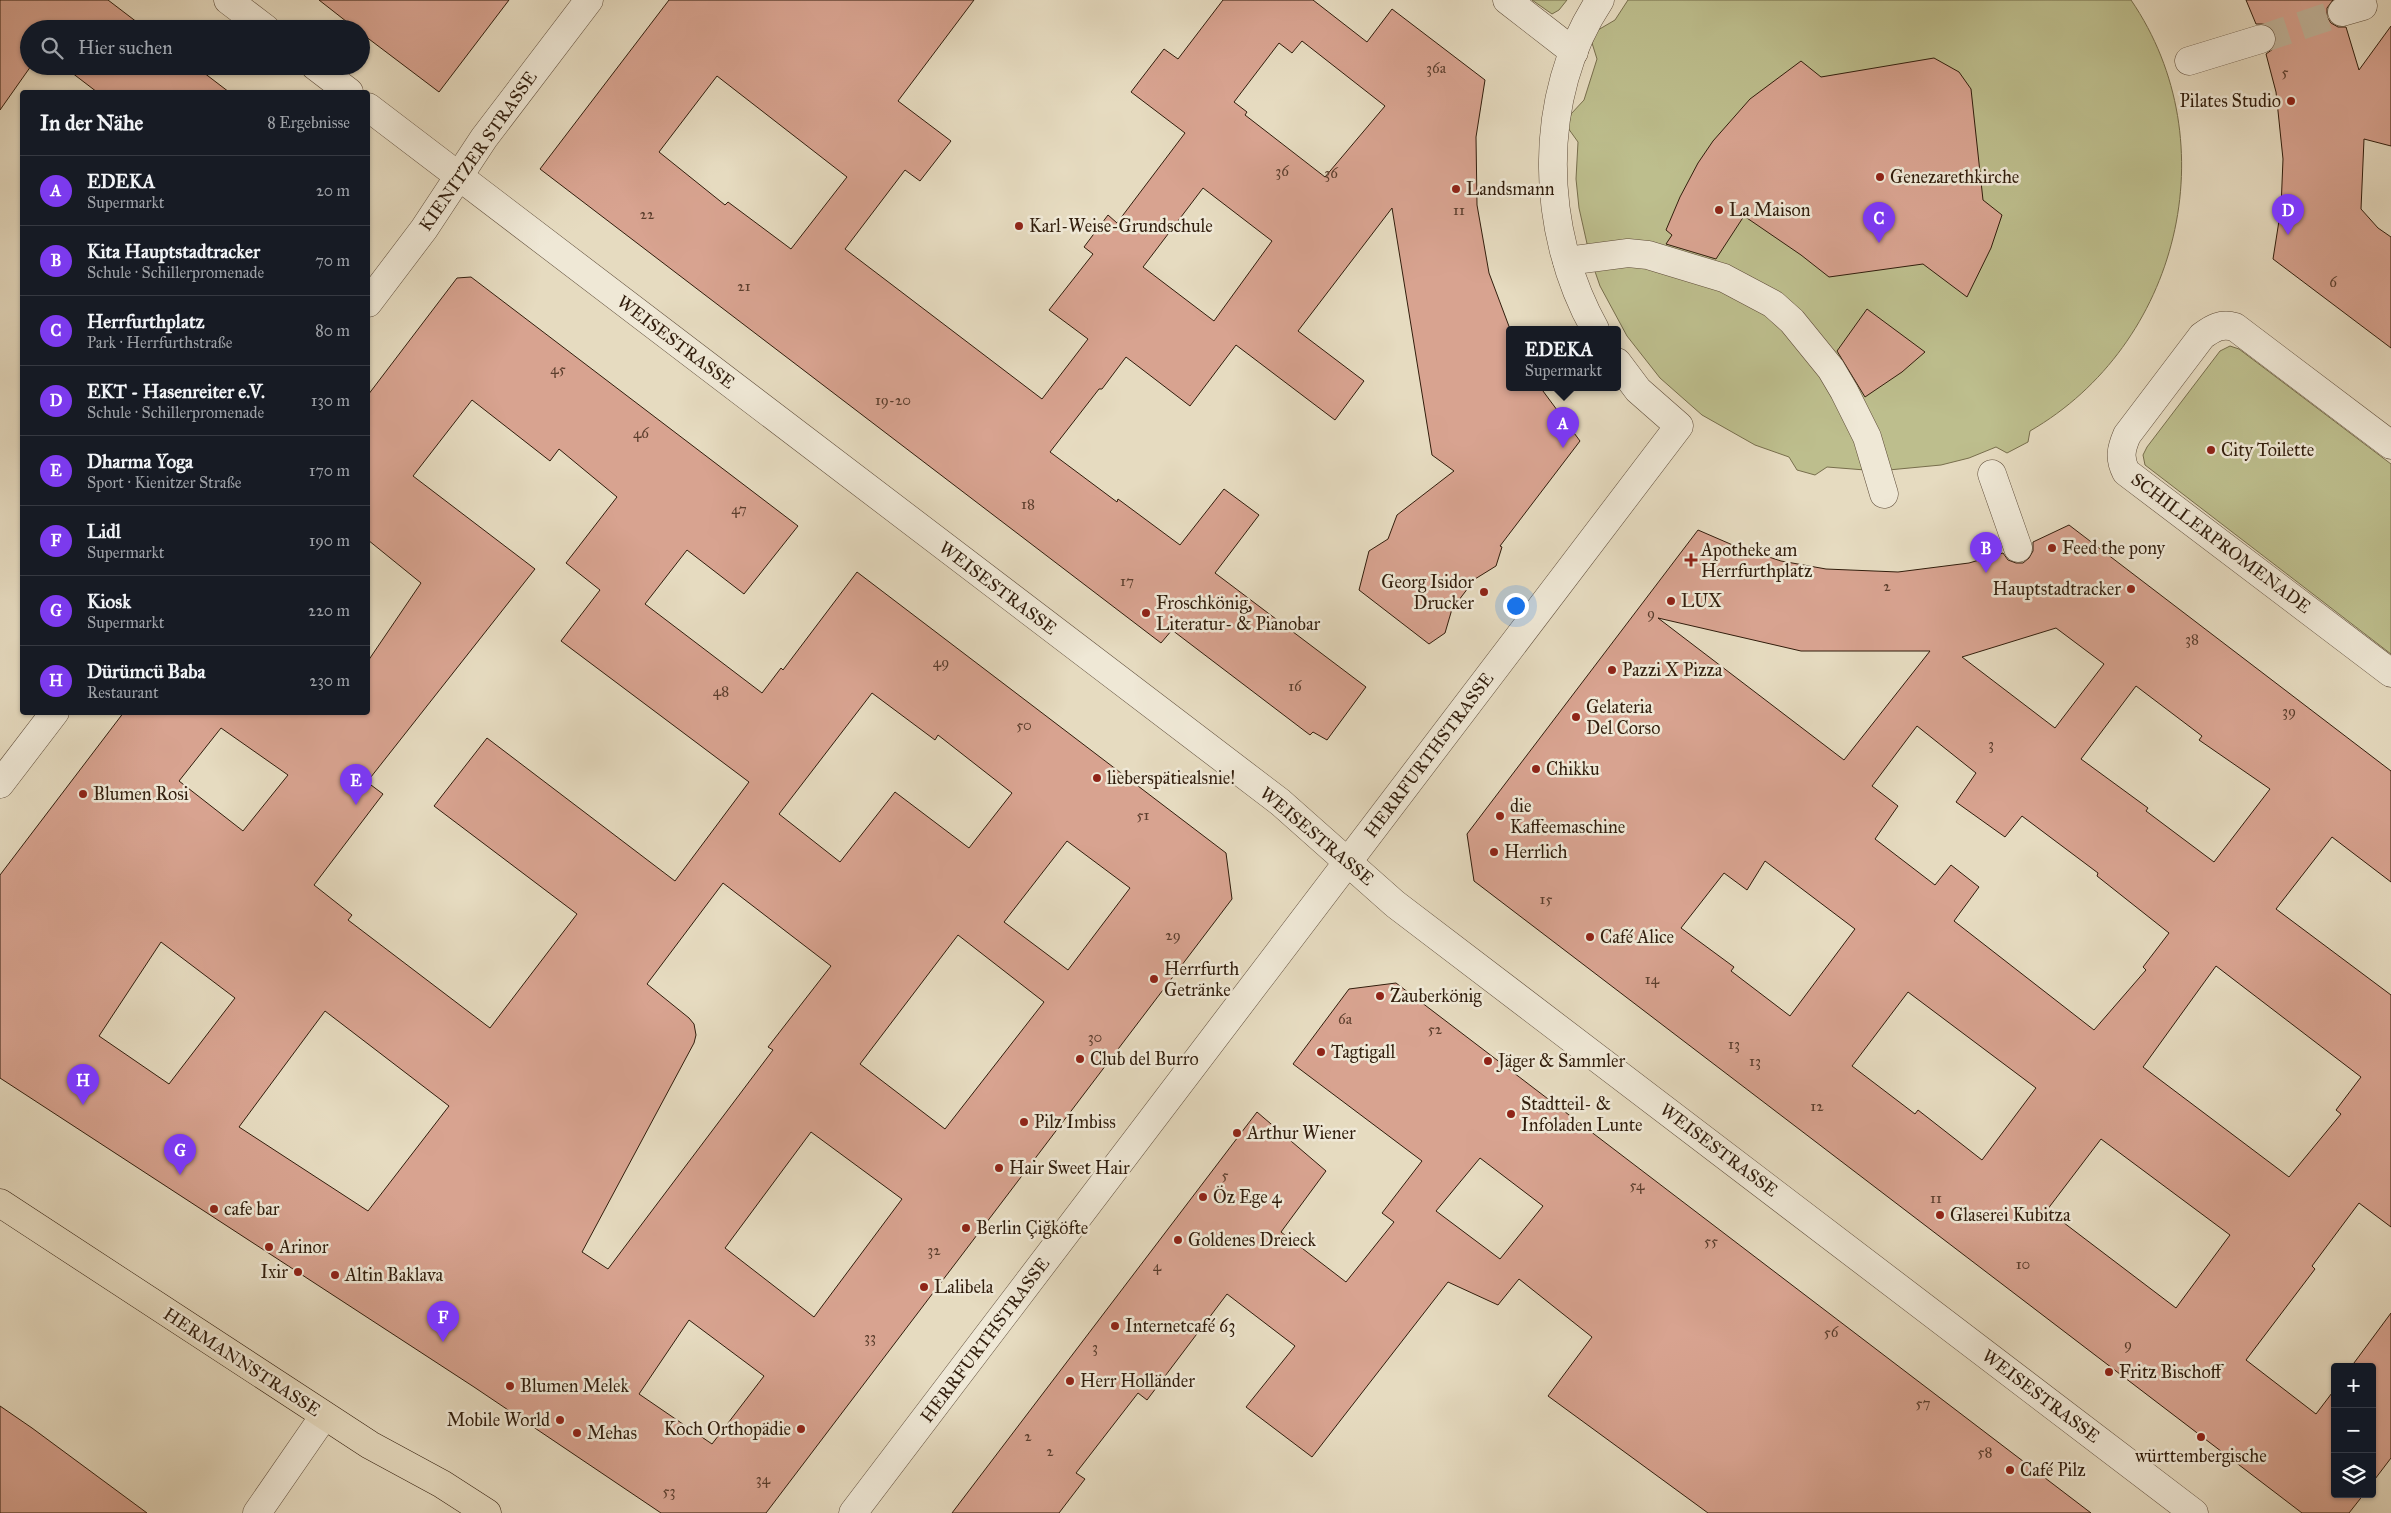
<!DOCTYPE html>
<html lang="de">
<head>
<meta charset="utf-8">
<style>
  :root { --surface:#171b24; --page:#20242c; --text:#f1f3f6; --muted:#9ea1a6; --line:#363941; --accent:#7c3aed }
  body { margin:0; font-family:"IM FELL Great Primer",serif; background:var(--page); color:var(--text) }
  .controls { position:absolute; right:15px; bottom:15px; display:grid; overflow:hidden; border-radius:5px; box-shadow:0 1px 4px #0004 }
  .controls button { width:45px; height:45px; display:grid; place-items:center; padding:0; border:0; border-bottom:1px solid var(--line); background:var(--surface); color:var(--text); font:25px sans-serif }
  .you { position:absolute; left:1515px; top:605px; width:18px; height:18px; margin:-12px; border:4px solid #fff; border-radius:50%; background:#1a73e8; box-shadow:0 0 0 8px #1a73e833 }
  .badge { display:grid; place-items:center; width:32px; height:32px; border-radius:50%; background:var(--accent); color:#fff; font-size:16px; font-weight:700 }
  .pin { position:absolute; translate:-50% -41px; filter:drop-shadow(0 1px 2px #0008) }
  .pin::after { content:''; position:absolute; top:26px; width:18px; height:15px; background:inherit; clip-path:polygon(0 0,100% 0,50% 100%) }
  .popup { position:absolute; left:1506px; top:326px; width:115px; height:65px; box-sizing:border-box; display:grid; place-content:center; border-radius:5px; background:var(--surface); filter:drop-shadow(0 1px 4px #0005); font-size:16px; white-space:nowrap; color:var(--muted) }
  .popup b { font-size:19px; color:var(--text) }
  .popup::after { content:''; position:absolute; left:50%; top:100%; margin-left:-10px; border:10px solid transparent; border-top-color:var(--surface) }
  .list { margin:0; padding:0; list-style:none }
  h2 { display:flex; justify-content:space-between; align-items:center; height:65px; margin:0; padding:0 20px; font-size:21px }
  h2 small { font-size:16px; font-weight:400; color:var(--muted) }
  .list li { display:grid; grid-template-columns:32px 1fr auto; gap:15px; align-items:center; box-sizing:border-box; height:70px; padding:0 20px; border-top:1px solid var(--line) }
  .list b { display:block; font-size:19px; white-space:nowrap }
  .list p { margin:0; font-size:16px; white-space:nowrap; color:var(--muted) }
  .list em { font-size:16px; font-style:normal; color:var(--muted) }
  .icon { flex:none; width:28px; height:28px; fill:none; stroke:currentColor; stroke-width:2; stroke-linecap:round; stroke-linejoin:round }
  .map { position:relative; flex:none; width:2391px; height:1513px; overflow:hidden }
  .search { position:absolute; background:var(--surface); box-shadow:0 1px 4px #0004; left:20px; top:20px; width:350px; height:55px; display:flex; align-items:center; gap:12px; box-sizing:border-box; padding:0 18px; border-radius:28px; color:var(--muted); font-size:19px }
  .panel { position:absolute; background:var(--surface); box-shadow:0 1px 4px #0004; left:20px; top:90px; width:350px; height:625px; border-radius:5px }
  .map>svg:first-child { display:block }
  .green { fill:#bdbe8d; stroke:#776e4c }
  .building { fill:#d8a390; stroke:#311d0c; fill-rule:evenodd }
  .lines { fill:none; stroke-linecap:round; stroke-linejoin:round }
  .minor-tunnel { stroke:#c2b59c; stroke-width:28; stroke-dasharray:28 14; stroke-linecap:butt }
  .minor-casing { stroke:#5e4c39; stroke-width:29 }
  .major-casing { stroke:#311d0c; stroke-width:29 }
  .minor { stroke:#efe8d6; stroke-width:28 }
  .major { stroke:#e6dbc0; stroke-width:28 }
  .poi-dot { fill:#8f2418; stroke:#efe8d6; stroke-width:2 }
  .labels { text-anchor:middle; stroke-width:5; stroke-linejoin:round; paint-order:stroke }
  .number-label { font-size:15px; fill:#5b3e2d }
  .poi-label { font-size:18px; fill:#311d0c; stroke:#efe8d6; text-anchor:start }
  .street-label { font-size:18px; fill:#311d0c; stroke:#efe8d6 }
</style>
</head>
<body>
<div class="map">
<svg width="2391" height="1513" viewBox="0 0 2391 1513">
  <rect width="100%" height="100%" fill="#e6dbc0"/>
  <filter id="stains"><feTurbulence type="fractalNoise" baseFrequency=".004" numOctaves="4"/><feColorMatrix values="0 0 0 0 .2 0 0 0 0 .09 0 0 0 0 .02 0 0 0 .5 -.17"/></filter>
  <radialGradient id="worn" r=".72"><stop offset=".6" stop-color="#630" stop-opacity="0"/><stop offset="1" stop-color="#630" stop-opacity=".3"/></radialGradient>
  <g class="green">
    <path d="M1532,0h35l-8,10 -7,4z"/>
    <path d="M1628,0h503c98,143 48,345 -101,431l-2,11 -21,11 -11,-6 -27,11 -28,7 -63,6 -51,-4 -12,8 -18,-5 -8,-13 -34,-12 -53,-30 -42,-37 -33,-42 -27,-50 -10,-29 -11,-49 -3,-29 2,-37 -10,-14 3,-14 13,-14 13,-41 -5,-16 6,-13 17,-10z"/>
    <path d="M2230,346l9,3 152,115v190l-246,-189 -2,-10 4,-8 73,-96z"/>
  </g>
  <g class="building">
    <path d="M0,0h108l38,29h-117v37h2l-31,44z"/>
    <path d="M319,0h190l-70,92 -78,-59v-4h-5z"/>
    <path d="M669,0h305l-76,101 53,40 -31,40 -15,-11 -60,79 197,150 46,-60 -39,-29 44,-56 -9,-7 24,-32 9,8 68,-90 -54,-41 33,-43 14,10 45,-59h90l54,42 25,-33 93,71 -9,57 1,68 12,68 21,56 -1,58h31l40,54 -80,105 2,1 -6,19 -21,13 -23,30 -7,24 -16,11 -70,-54 10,-39 19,-12 9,-24 57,-44 -22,-16 -40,-247 -94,123 66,50 -29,39 -99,-75 -46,61 -64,-49 -24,32h-3l-49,63 67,50 1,-3 62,46 44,-56 35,26 -44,58 151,114 -39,53 -14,-8 -3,3 -138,-105 -11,13 -621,-474zM1302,41l83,65 -60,71 -80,-62 2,-3 -13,-10 45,-59 13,10zM717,76l130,101 -56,72 -63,-47 -3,3 -66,-53zM1203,188l69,53 -58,80 -71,-54z"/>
    <path d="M2246,0h87l-6,8v9l4,6 7,4h8l13,43 32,-44v120l-27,-7 -3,70 17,19 13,9v111l-118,-89 8,-51 2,-49 -7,-67 -10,-38 7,-5 3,-7v-7l-4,-7 -7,-4h-9z"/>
    <path d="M1934,58l25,14 12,17 12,111 19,15 -11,33 -24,49 -44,-33 -94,13 -28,-22 -57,-39 -28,43 -50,-15 6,-9 -6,-5 14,-33 18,-34 15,-22 37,-42 51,-38 20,16z"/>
    <path d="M63,66h132l34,26h-132z"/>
    <path d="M471,277l327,249 -54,68 -57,-44 -42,54 117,89 19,-25 2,2 74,-98 369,281 6,46 -466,614h-105l-187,-126 -474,-309v-203l124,-163h244v-51l53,-78 -53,-43v-145l89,-117zM472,400l78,61 9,-12 58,48 -51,66 34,27 -39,51 188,141 -74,99 -188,-143 -53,68 143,108 -87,114 -142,-108 4,-5 -38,-30 69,-91 -16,-12 168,-213 -122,-93zM872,693l63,47 3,-5 74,58 -43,55 -74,-56 -55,70 -61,-48zM221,728l67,47 -45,56 -64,-50zM1067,841l63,47 -62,82 -64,-48zM723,883l108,83 -63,81 5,3 -165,219 -26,-17 112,-209 2,-8 -2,-11 -5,-6 -42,-34zM958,935l86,67 -99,127 -85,-65zM161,942l74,56 -66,86 -70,-48zM325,1011l124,95 -81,105 -129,-84zM811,1132l91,67 -88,118 -89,-69zM689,1320l75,56 -52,68 -73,-50z"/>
    <path d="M1867,309l58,43 -23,20 -37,25 -28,-46z"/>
    <path d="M2069,525l322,246v111l-59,-45 -56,72 115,86v232l-32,-24 -47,63 3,3 -69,91 70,54 19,-25v105h29l-15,19h-47l-828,-632 -7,-47 231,-304 37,16 46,15 45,8 72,3 71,-9 34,-10 5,7 8,3h7l6,-5 4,-7v-9zM1658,618l143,33h129l-86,109zM2056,628l48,36 -49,64 -93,-71zM2136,686l66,50 -3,4 71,49 -56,73 -68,-51 2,-3 -67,-49zM1917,726l59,47 -20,29 49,35 17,-21 76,57 -1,3 72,57 -26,34 3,3 -52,60 -140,-109 25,-34 -28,-22 -16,20 -60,-46 23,-33 -26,-20zM1765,861l90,68 -65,87 -59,-45 3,-4 -53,-39 43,-55 23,17zM2216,966l145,111 -25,33 5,4 -52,63 -146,-110zM1908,992l128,96 -54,72 -64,-50 -3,4 -63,-48zM2101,1139l129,96 -54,73 -129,-98z"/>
    <path d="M1396,983l392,299 303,231h-383l-160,-117 44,-59 -73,-58 -21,26 -50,-23 -136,175 -66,-50 49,-61 -68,-52 -80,106 -9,-7 -62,80 9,6 -26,34h-107l305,-401 69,59 -45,61 65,50 48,-60 -12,-9 40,-52 -129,-97 56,-75zM1480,1158l63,48 -43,53 -64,-48z"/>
    <path d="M2391,1313v145l-19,25v-116h-21z"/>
    <path d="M0,1406l32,22 115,85h-147z"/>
  </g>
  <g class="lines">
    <path class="minor-tunnel" d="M2261,39l81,-27"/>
    <g class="minor-casing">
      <g id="minor">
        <path d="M228,0l38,29"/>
        <path d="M1507,0l67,52"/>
        <path d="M2342,12l21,-6"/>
        <path d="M2189,61l72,-22"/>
        <path d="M315,66l34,26"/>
        <path d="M368,107l912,695 115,102 799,609"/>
        <path d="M1567,261l61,-8 20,2 76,23 49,26 19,17 39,48 13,22 23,46 17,57"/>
        <path d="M368,303l56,-74 60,-91 105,-138"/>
        <path d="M1595,329c-55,-98 -59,-233 5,-329"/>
        <path d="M2391,445l-156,-118c-14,-4 -22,1 -33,9l-75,99c-6,14 -8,23 -1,37l265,201"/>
        <path d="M1992,474l26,74"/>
        <path d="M0,784l55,-72"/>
        <path d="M257,1513l67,-97"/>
        <path d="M853,1513l826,-1087 -41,-36 -21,-28"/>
      </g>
    </g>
    <g class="major-casing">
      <path id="major" d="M0,1203l370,242 72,39 45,29"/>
    </g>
    <use href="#minor" class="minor"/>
    <use href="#major" class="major"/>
  </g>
  <g class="poi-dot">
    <circle cx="2291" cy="101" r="5"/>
    <circle cx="1880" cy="177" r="5"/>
    <circle cx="1456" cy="189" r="5"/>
    <circle cx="1719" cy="210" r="5"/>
    <circle cx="1019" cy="226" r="5"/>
    <circle cx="2211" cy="450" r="5"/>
    <circle cx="2052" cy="548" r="5"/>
    <path d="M1688.5 552.5h5v5h5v5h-5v5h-5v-5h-5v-5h5z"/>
    <circle cx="2131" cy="589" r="5"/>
    <circle cx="1484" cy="592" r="5"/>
    <circle cx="1671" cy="601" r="5"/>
    <circle cx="1146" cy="613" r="5"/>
    <circle cx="1612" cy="670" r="5"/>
    <circle cx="1576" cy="717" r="5"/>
    <circle cx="1536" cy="769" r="5"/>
    <circle cx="1097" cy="778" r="5"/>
    <circle cx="83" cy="794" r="5"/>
    <circle cx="1500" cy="816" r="5"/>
    <circle cx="1494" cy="852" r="5"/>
    <circle cx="1590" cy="937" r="5"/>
    <circle cx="1154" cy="979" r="5"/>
    <circle cx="1380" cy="996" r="5"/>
    <circle cx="1321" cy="1052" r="5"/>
    <circle cx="1080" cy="1059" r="5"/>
    <circle cx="1488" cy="1061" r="5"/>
    <circle cx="1511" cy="1114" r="5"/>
    <circle cx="1024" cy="1122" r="5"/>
    <circle cx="1237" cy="1133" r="5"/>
    <circle cx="999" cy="1168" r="5"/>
    <circle cx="1203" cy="1197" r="5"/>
    <circle cx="214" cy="1209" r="5"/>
    <circle cx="1940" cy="1215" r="5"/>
    <circle cx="966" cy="1228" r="5"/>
    <circle cx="1178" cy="1240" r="5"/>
    <circle cx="269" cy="1247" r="5"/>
    <circle cx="298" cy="1272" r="5"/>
    <circle cx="335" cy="1275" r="5"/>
    <circle cx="924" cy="1287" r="5"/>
    <circle cx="1115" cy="1326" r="5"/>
    <circle cx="2109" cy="1372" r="5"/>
    <circle cx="1070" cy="1381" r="5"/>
    <circle cx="510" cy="1386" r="5"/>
    <circle cx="560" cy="1420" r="5"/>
    <circle cx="801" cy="1429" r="5"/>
    <circle cx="577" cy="1433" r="5"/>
    <circle cx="2201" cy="1437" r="5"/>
    <circle cx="2010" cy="1470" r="5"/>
  </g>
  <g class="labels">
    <g class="number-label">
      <text x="1436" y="73">36a</text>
      <text x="2285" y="77">5</text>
      <text x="1282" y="176">36</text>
      <text x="1331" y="178">36</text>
      <text x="1459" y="215">11</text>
      <text x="647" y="219">22</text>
      <text x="2333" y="287">6</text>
      <text x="744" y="291">21</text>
      <text x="558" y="374">45</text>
      <text x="893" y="405">19-20</text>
      <text x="641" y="438">46</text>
      <text x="1028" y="509">18</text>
      <text x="739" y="514">47</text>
      <text x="1127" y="586">17</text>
      <text x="1887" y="591">2</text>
      <text x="1651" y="618">9</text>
      <text x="2192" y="644">38</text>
      <text x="941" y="667">49</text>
      <text x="1295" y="691">16</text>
      <text x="721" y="696">48</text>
      <text x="2289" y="716">39</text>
      <text x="1024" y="730">50</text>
      <text x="1991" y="749">3</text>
      <text x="1143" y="820">51</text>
      <text x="1546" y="904">15</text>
      <text x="1173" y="940">29</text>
      <text x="1652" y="984">14</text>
      <text x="1345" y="1024">6a</text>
      <text x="1435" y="1034">52</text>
      <text x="1095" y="1042">30</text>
      <text x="1734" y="1049">13</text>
      <text x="1755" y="1066">13</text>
      <text x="1817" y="1111">12</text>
      <text x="1225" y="1180">5</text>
      <text x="1637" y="1190">54</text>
      <text x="1936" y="1203">11</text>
      <text x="1711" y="1246">55</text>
      <text x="934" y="1255">32</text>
      <text x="2023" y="1269">10</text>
      <text x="1157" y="1271">4</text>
      <text x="1831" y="1337">56</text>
      <text x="870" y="1342">33</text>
      <text x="2128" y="1349">9</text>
      <text x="1095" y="1352">3</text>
      <text x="1923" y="1408">57</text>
      <text x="1028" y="1441">2</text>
      <text x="1050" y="1456">2</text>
      <text x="1985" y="1457">58</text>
      <text x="763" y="1484">34</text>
      <text x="669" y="1496">53</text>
    </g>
    <g class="poi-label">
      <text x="2281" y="107" text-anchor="end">Pilates Studio</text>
      <text x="1890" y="183">Genezarethkirche</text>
      <text x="1466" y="195">Landsmann</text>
      <text x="1729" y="216">La Maison</text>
      <text x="1029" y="232">Karl-Weise-Grundschule</text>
      <text x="2221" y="456">City Toilette</text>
      <text x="2062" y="554">Feed the pony</text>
      <text x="1701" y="556">Apotheke am<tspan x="1701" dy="21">Herrfurthplatz</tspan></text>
      <text x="1474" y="588" text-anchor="end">Georg Isidor<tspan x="1474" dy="21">Drucker</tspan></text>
      <text x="2121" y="595" text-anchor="end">Hauptstadtracker</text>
      <text x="1681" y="607">LUX</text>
      <text x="1156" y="609">Froschkönig,<tspan x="1156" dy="21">Literatur- &amp; Pianobar</tspan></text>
      <text x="1622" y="676">Pazzi X Pizza</text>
      <text x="1586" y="713">Gelateria<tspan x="1586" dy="21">Del Corso</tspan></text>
      <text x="1546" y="775">Chikku</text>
      <text x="1107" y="784">lieberspätiealsnie!</text>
      <text x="93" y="800">Blumen Rosi</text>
      <text x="1510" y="812">die<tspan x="1510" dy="21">Kaffeemaschine</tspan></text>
      <text x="1504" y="858">Herrlich</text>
      <text x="1600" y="943">Café Alice</text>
      <text x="1164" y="975">Herrfurth<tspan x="1164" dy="21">Getränke</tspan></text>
      <text x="1390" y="1002">Zauberkönig</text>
      <text x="1331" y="1058">Tagtigall</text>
      <text x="1090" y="1065">Club del Burro</text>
      <text x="1498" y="1067">Jäger &amp; Sammler</text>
      <text x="1521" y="1110">Stadtteil- &amp;<tspan x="1521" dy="21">Infoladen Lunte</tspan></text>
      <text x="1034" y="1128">Pilz Imbiss</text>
      <text x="1247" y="1139">Arthur Wiener</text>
      <text x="1009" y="1174">Hair Sweet Hair</text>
      <text x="1213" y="1203">Öz Ege 4</text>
      <text x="224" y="1215">cafe bar</text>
      <text x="1950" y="1221">Glaserei Kubitza</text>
      <text x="976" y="1234">Berlin Çiğköfte</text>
      <text x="1188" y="1246">Goldenes Dreieck</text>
      <text x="279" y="1253">Arinor</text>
      <text x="288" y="1278" text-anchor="end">Ixir</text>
      <text x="345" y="1281">Altin Baklava</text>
      <text x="934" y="1293">Lalibela</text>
      <text x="1125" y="1332">Internetcafé 63</text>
      <text x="2119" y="1378">Fritz Bischoff</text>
      <text x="1080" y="1387">Herr Holländer</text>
      <text x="520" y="1392">Blumen Melek</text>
      <text x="550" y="1426" text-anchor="end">Mobile World</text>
      <text x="791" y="1435" text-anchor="end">Koch Orthopädie</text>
      <text x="587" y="1439">Mehas</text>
      <text x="2201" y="1462" text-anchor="middle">württembergische</text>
      <text x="2020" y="1476">Café Pilz</text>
    </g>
    <g class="street-label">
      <text transform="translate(478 151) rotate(-55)" y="6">KIENITZER STRASSE</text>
      <text transform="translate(676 342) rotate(37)" y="6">WEISESTRASSE</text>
      <text transform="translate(2221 543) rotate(37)" y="6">SCHILLERPROMENADE</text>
      <text transform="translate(998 588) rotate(37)" y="6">WEISESTRASSE</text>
      <text transform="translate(1429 755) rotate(-53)" y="6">HERRFURTHSTRASSE</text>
      <text transform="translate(1317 836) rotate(40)" y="6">WEISESTRASSE</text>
      <text transform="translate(1719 1150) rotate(37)" y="6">WEISESTRASSE</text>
      <text transform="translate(985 1340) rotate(-53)" y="6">HERRFURTHSTRASSE</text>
      <text transform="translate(242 1362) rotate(33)" y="6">HERMANNSTRASSE</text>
      <text transform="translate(2041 1396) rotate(37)" y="6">WEISESTRASSE</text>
    </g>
  </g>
  <rect width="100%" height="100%" filter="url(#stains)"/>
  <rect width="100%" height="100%" fill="url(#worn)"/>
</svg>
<div class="controls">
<button>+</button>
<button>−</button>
<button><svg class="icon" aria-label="layers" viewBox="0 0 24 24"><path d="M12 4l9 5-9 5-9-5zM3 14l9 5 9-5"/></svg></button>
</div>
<div class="you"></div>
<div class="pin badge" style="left:1563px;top:448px">A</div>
<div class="popup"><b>EDEKA</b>Supermarkt</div>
<div class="pin badge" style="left:1986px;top:573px">B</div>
<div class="pin badge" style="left:1879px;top:243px">C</div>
<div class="pin badge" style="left:2288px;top:235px">D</div>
<div class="pin badge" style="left:356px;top:805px">E</div>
<div class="pin badge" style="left:443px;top:1342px">F</div>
<div class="pin badge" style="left:180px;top:1175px">G</div>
<div class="pin badge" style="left:83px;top:1105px">H</div>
<div class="search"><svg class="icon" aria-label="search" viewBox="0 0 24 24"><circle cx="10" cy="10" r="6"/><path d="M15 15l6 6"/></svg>Hier suchen</div>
<section class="panel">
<h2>In der Nähe<small>8 Ergebnisse</small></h2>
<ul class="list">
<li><span class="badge">A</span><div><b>EDEKA</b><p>Supermarkt</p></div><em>20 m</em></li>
<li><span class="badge">B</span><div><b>Kita Hauptstadtracker</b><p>Schule · Schillerpromenade</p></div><em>70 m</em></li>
<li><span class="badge">C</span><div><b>Herrfurthplatz</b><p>Park · Herrfurthstraße</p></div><em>80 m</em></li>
<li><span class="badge">D</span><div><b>EKT - Hasenreiter e.V.</b><p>Schule · Schillerpromenade</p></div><em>130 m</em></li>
<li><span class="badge">E</span><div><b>Dharma Yoga</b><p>Sport · Kienitzer Straße</p></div><em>170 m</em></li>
<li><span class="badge">F</span><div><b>Lidl</b><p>Supermarkt</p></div><em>190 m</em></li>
<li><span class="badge">G</span><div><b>Kiosk</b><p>Supermarkt</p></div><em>220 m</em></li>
<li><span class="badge">H</span><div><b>Dürümcü Baba</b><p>Restaurant</p></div><em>230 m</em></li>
</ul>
</section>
</div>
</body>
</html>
